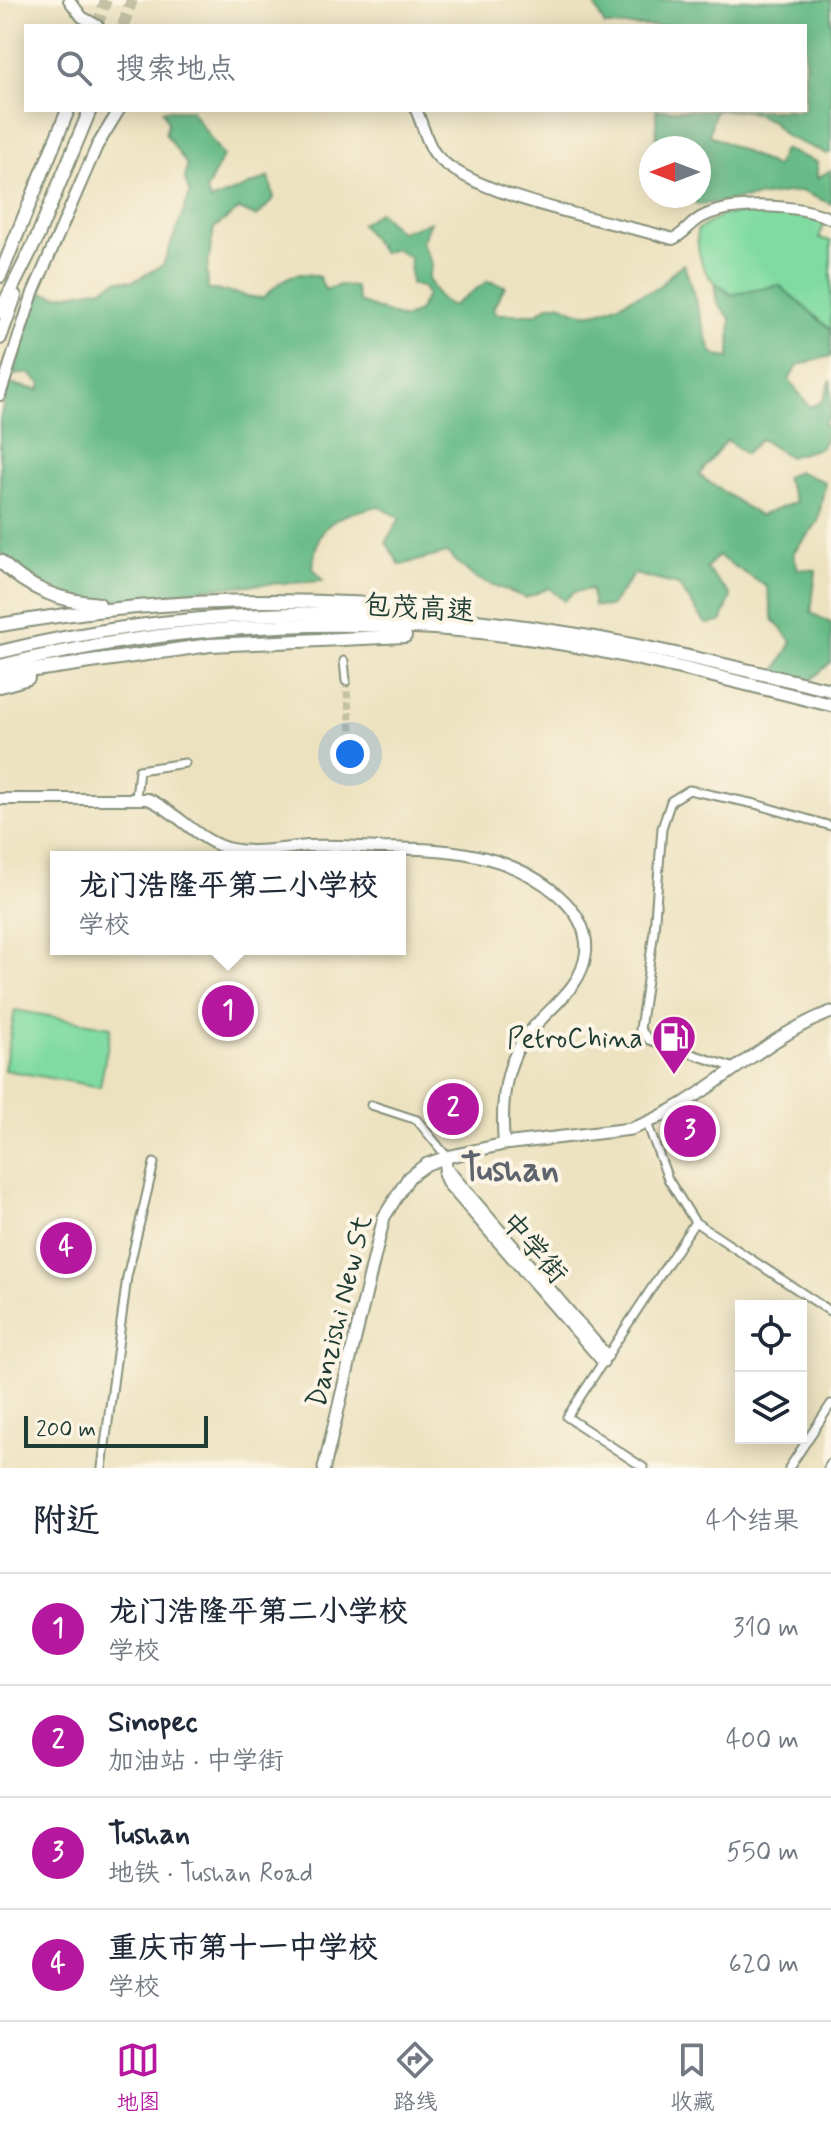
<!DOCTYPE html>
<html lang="zh">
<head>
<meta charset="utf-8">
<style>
  :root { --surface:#fff; --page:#f6f6f7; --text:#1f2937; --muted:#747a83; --line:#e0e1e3; --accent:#b5179e }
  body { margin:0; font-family:Mynerve,"LXGW WenKai TC",sans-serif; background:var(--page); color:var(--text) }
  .controls { position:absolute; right:24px; bottom:24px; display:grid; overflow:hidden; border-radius:0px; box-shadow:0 4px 20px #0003 }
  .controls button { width:72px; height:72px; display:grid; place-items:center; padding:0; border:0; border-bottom:2px solid var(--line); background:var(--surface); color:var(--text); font:40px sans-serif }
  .compass { position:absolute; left:639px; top:136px; width:72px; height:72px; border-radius:50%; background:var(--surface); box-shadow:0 4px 20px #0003; rotate:270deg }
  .scale { position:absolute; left:24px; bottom:20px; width:184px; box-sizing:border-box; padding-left:8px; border:4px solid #1f3d34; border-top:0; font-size:22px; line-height:28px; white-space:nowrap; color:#1f3d34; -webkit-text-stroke:6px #fcf5e5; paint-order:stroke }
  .you { position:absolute; left:350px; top:754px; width:28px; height:28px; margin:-20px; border:6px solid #fff; border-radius:50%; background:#1a73e8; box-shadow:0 0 0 12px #1a73e833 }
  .badge { display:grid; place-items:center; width:52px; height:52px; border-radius:50%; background:var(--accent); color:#fff; font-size:26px; font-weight:700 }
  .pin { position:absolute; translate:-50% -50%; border:4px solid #fff; box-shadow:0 2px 8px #0006 }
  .popup { position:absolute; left:50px; top:851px; width:356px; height:104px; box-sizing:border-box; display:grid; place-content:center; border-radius:0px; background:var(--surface); filter:drop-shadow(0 2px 6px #0005); font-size:26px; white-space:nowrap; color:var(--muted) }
  .popup b { font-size:30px; color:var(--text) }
  .popup::after { content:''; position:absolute; left:50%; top:100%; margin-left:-16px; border:16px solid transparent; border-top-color:var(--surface) }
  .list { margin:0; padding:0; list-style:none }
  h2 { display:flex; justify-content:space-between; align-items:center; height:104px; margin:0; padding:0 32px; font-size:34px }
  h2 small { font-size:26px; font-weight:400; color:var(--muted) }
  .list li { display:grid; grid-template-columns:52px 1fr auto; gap:24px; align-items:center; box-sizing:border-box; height:112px; padding:0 32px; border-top:2px solid var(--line) }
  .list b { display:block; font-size:30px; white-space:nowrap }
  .list p { margin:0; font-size:26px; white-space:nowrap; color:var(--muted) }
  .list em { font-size:26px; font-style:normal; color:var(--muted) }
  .icon { flex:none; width:44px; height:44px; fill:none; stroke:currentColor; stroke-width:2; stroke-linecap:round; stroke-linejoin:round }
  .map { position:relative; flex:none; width:831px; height:1468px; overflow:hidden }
  .search { position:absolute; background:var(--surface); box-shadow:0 4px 20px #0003; left:24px; right:24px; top:24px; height:88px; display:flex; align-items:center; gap:20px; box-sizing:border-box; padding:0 28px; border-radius:0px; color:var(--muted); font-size:30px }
  .sheet { height:552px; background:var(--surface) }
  nav { display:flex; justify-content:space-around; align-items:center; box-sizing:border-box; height:112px; border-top:2px solid var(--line); background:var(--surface); font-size:22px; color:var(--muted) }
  nav a { display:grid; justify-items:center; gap:4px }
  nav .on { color:var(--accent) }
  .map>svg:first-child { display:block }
  .green { fill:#80dba1; stroke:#508c6a; stroke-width:2 }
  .forest { fill:#68bb87; stroke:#447c5e; stroke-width:2 }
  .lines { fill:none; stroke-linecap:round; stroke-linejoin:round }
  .street-tunnel { stroke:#c3c1a4; stroke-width:7; stroke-dasharray:7 3.5; stroke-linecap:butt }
  .highway-tunnel { stroke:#c3c1a4; stroke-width:12; stroke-dasharray:12 6; stroke-linecap:butt }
  .street-casing { stroke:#86907a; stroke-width:11 }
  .secondary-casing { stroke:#86907a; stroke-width:14 }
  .primary-casing { stroke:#86907a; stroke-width:15 }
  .highway-casing { stroke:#86907a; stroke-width:16 }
  .street { stroke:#fff; stroke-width:7 }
  .secondary { stroke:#fff; stroke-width:10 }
  .primary { stroke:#fff; stroke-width:11 }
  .highway { stroke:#fff; stroke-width:12 }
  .labels { text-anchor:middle; stroke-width:8; stroke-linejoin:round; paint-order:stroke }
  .street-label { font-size:28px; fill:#1f3d34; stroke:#fcf5e5 }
  .poi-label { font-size:28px; fill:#1f3d34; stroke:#fcf5e5; text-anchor:end }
  .district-label { font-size:36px; font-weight:bold; fill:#5e646d; stroke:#fcf5e5 }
</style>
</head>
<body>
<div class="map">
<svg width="831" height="1468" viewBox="0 0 831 1468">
  <rect width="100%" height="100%" fill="#fcf5e5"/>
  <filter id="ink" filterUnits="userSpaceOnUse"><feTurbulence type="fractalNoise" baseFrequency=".0125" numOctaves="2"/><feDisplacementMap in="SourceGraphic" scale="16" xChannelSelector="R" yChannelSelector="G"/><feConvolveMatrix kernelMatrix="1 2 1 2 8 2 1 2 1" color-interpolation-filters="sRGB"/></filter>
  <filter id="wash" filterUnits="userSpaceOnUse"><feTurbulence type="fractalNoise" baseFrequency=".006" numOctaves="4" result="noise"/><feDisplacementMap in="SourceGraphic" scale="32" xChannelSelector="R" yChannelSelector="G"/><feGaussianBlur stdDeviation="1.8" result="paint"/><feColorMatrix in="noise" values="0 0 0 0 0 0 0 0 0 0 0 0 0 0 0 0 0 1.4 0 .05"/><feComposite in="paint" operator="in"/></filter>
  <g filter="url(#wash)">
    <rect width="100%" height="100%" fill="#ece2c0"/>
    <g class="green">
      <path d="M768,212l35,2 21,9 -5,15 12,3v89l-52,-45 -48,10c-4,-7 -8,-7 -15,-12 -16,-12 -19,-35 -19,-53l25,-15z"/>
      <path d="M15,1010l96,17 -11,60 -96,-17z"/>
    </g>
    <g class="forest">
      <path d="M592,0h239v152l-4,2 -42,-18 -13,-15 -24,-10 -33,-1 -6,25 67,32 7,-18 34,13v16l14,-8v34l-30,-13 -103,14 -10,-9h11v-48h-42l-1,-38h149v-84h-200z"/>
      <path d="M163,110h28l32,46 -17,35 5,10 58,-24 5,21 -17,19 -17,-8 -26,19 -7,42 1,20c24,-1 34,8 55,8 19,-18 29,-30 56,-21l6,13 15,-5 15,2 4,15 45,17 14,-7 9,-17 -4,-8 -12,-3 -1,-26 -14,-9 -14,4 -21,-29 18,-12 21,20 30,-10 -8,21 10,21 -4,15 13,21 11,6 36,-25 17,5 -12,22 3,6h40l12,-8 12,-3c27,19 45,8 71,-5 8,-4 17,-5 24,-9 12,-7 16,-19 29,-25l27,87 6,5 13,2 1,-39 -14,-16 -3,-21 17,13 48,-10 52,45v26l-33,9 -9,15 21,27 12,-5 9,-22v34l-7,9 4,8 -7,17 -32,9 -28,-18 -16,15 -18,-14 -28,35 60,41 37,-14 -11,-24 12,-7 28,11 -7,40 -25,31 5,16 18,1 -5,43 20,10v39l-21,19 -34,-10 16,-29 -19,-23 -6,-32 -49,-31 -12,12 25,28 -10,26 -15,2 -28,-39 -44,-11 -24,33 -16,-1 -3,-17 -17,3 -10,9 -15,-13 -23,10 -51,-20 -28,-25 -47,12 -14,-23 14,-24 -21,-12c-42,10 -63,14 -66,62l10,13c-43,3 -87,3 -129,9 -84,13 -119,25 -190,-33l-4,-6v-132l8,-35 31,6 2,-7 -13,-10 -15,2 26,-83 19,4 45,-8 15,-8 16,1 29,-16 27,-71 -5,-14 2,-15 -22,-32 3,-10z"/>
    </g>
  </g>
  <g filter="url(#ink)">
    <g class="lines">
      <path class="street-tunnel" d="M346,681l7,68"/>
      <g class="highway-tunnel">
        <path d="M97,26l9,-26"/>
        <path d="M123,26l9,-26"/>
      </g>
      <g class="street-casing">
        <g id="street">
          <path d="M344,661l2,20"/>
          <path d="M353,749l2,16"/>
          <path d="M136,798l3,-28 46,-7"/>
          <path d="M735,1068l-86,-28 -9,-11 14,-98 8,-103 9,-27 18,-11 66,14 76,22"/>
          <path d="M371,1105l46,15 30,37"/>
          <path d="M647,1123l21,56 27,43"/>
          <path d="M102,1468l25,-191 27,-114"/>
          <path d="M644,1468l-77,-51 128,-195 136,90"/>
          <path d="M789,1468l42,-64"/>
          <path d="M828,1468l3,-5"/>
        </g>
      </g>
      <g class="secondary-casing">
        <g id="secondary">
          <path d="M69,0l13,17 16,9"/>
          <path d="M416,110c7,14 10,33 20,45 36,42 180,67 237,84 13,-6 17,-16 29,-22 31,-16 98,-13 129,2"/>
          <path d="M0,395l33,-102 64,-147 22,-36"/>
          <path d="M0,799h148c29,12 52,44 83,50 26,5 52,-1 78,-3 24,-1 49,1 73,2 63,1 125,3 176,47 17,15 30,34 28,57 -4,39 -41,57 -62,87 -21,30 -23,70 -20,105"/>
          <path d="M447,1157l-3,18 4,9 155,178"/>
          <path d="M449,1171l158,185"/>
        </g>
      </g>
      <g class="primary-casing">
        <path id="primary" d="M324,1468l60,-251 25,-40 18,-13 20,-7 57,-13 127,-15c74,-26 128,-90 200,-117"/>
      </g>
      <g class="highway-casing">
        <g id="highway">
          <path d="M0,276l68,-166"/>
          <path d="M0,312l36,-72 54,-130"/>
          <path d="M0,338l15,-42"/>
          <path d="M0,561c28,28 59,40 99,43"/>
          <path d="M0,625c147,-26 300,-31 449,-14"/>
          <path d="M0,652c184,-45 384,-50 571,-18 87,14 174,36 260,56"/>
          <path d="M0,666c183,-46 385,-54 571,-21 88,16 174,39 260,60"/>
          <path d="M0,675l210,-30 195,-9"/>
          <path d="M0,686l28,-8"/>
        </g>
      </g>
      <use href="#street" class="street"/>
      <use href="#secondary" class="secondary"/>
      <use href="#primary" class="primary"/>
      <use href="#highway" class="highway"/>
    </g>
  </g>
  <defs>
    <g id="fuel-pin" transform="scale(2.3)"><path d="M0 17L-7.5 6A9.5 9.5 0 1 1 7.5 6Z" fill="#b5179e" stroke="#fcf5e5"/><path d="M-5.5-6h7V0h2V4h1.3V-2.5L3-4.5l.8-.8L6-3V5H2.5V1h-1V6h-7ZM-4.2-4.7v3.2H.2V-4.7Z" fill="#fff"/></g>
  </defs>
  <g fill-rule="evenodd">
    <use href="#fuel-pin" x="674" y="1037"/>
  </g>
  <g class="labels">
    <g class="street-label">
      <text transform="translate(419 607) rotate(3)" y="10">包茂高速</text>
      <text transform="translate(535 1247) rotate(49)" y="10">中学街</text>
      <text transform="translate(338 1311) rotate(-76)" y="10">Danzishi New St</text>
    </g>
    <g class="poi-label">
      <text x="643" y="1047">PetroChina</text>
    </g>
    <g class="district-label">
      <text x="510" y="1180">Tushan</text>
    </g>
  </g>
</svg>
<div class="controls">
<button><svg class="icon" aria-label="locate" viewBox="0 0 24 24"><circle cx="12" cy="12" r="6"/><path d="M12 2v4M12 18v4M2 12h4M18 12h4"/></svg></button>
<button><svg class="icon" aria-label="layers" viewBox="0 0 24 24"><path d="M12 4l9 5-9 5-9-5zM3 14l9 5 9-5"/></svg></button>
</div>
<svg class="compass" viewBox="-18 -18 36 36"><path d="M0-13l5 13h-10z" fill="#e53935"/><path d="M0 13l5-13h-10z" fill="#747a83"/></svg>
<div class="scale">200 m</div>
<div class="you"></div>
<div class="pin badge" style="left:228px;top:1011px">1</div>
<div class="popup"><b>龙门浩隆平第二小学校</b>学校</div>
<div class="pin badge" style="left:453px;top:1109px">2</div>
<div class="pin badge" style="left:690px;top:1131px">3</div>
<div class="pin badge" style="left:66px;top:1248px">4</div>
<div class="search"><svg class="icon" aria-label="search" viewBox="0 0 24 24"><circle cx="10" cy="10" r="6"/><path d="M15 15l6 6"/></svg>搜索地点</div>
</div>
<section class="sheet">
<h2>附近<small>4个结果</small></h2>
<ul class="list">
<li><span class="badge">1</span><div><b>龙门浩隆平第二小学校</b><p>学校</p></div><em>310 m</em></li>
<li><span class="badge">2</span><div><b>Sinopec</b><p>加油站 · 中学街</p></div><em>400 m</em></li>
<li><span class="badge">3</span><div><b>Tushan</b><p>地铁 · Tushan Road</p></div><em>550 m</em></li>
<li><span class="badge">4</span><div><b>重庆市第十一中学校</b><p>学校</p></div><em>620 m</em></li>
</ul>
</section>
<nav>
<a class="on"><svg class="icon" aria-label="map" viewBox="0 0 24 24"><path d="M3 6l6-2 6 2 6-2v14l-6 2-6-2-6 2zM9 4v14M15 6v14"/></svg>地图</a>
<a><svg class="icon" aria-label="directions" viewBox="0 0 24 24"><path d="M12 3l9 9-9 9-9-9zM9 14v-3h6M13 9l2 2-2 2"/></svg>路线</a>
<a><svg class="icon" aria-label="saved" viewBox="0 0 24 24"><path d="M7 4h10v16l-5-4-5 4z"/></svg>收藏</a>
</nav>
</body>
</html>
